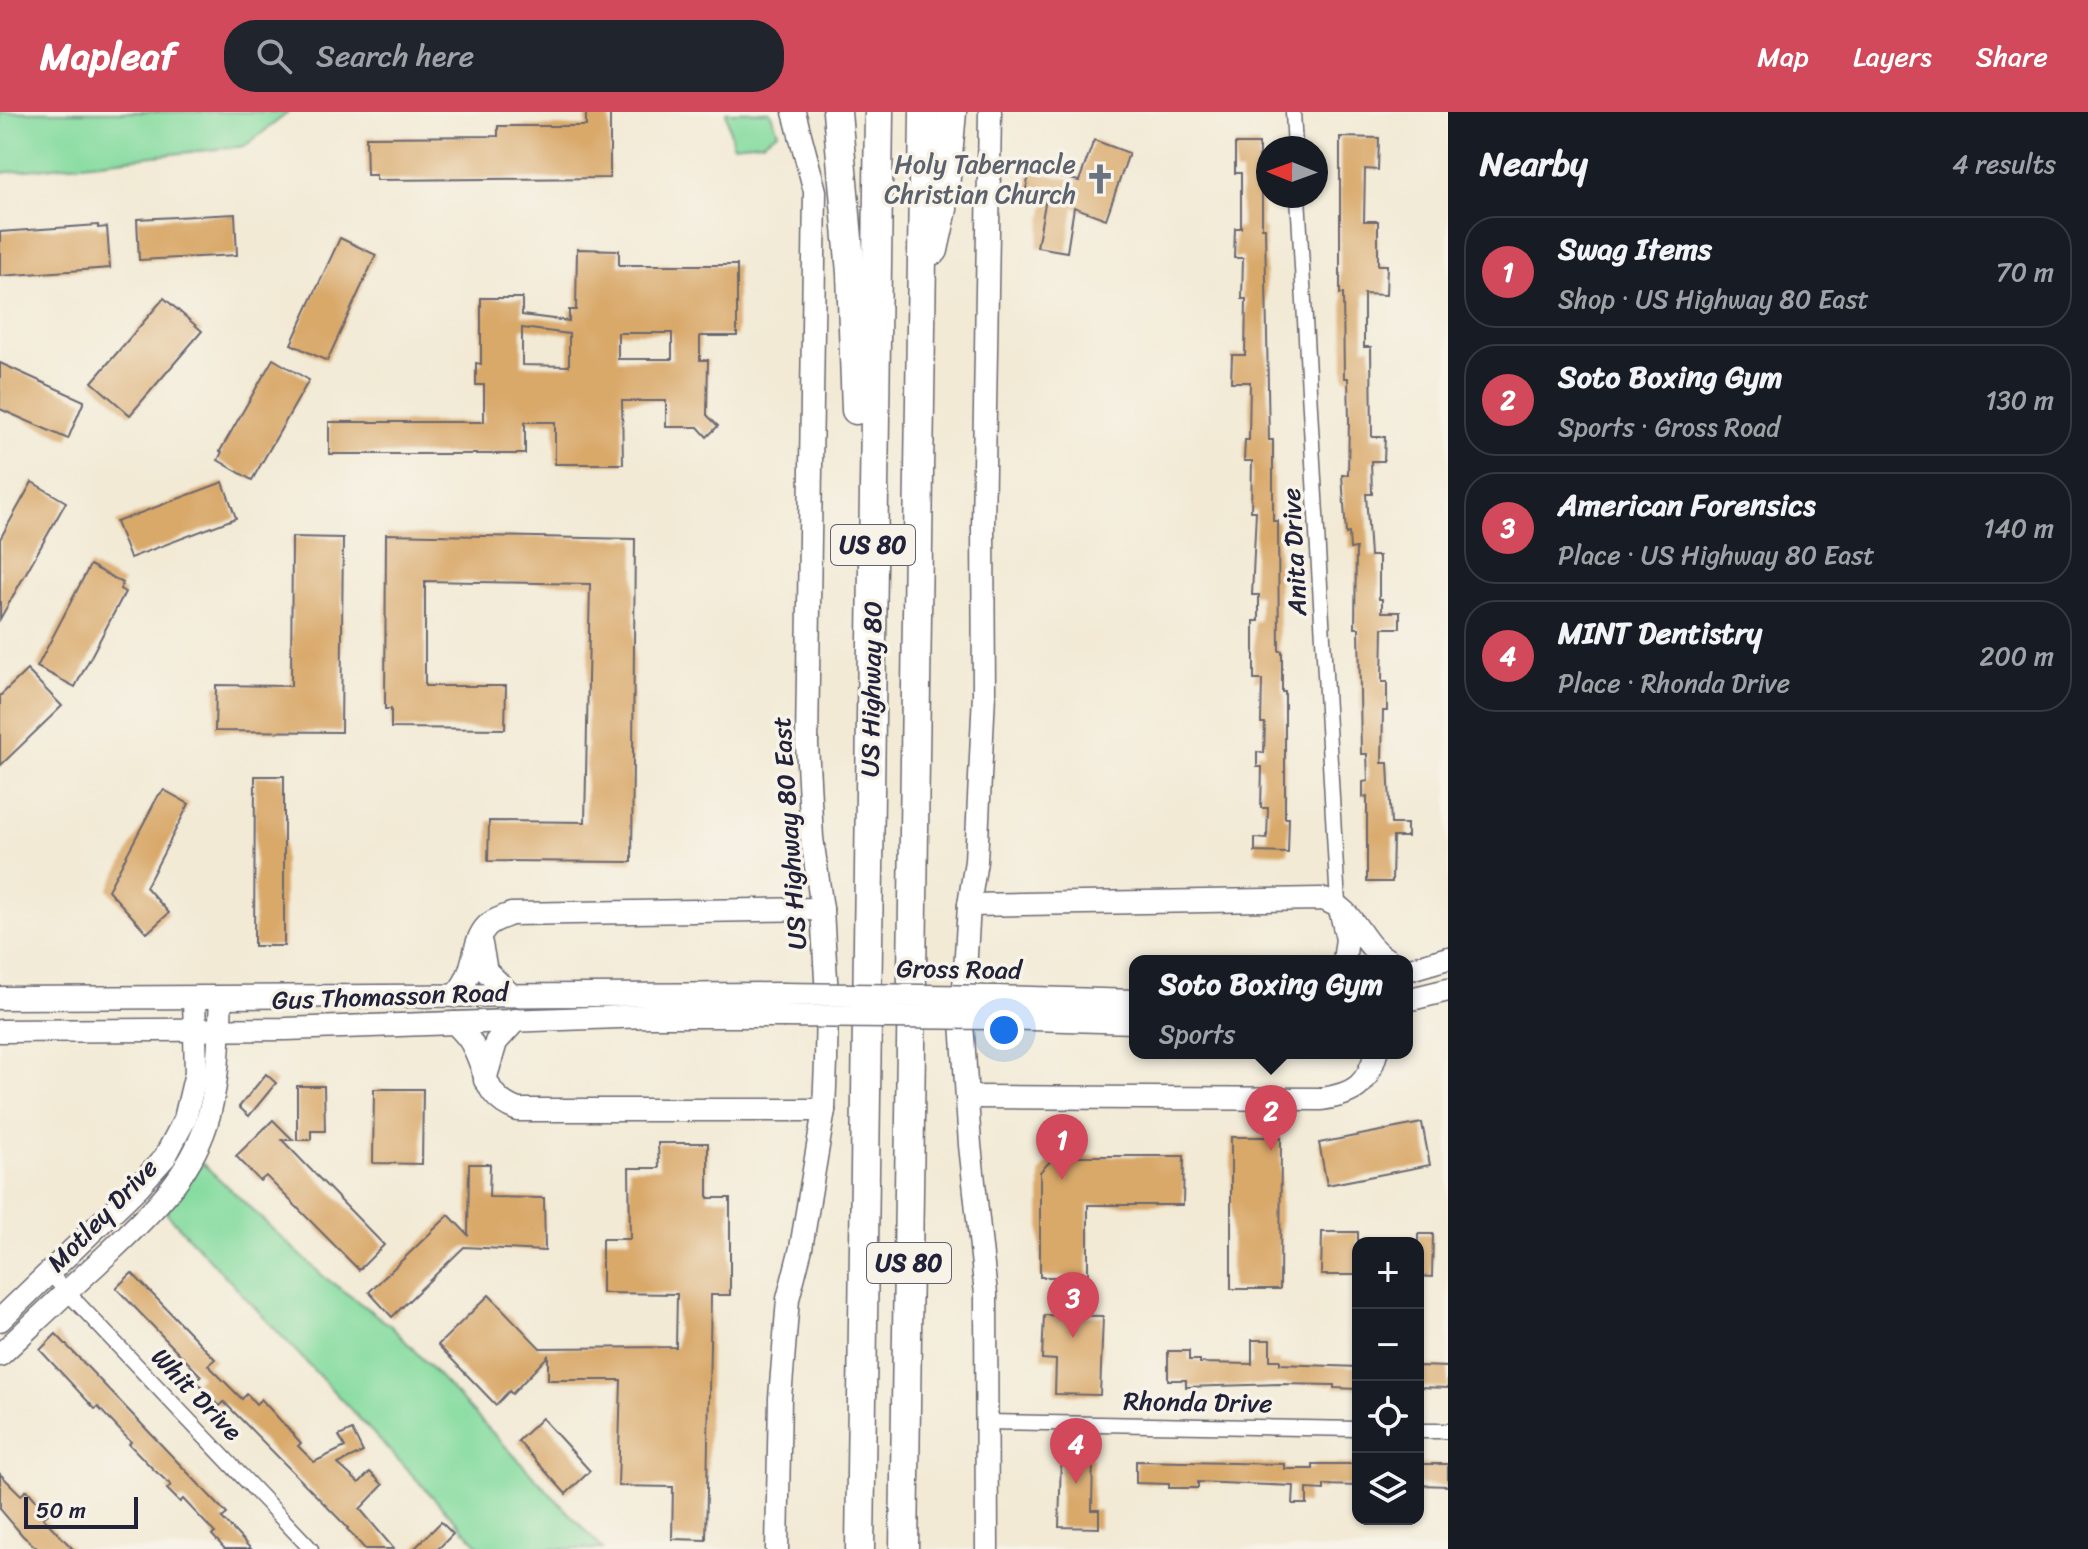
<!DOCTYPE html>
<html lang="en">
<head>
<meta charset="utf-8">
<style>
  :root { --surface:#171b24; --page:#20242c; --text:#f1f3f6; --muted:#9ea1a6; --line:#363941; --accent:#d1495b }
  body { margin:0; font-family:Sriracha,sans-serif; background:var(--page); color:var(--text) }
  .controls { position:absolute; right:24px; bottom:24px; display:grid; overflow:hidden; border-radius:16px; box-shadow:0 2px 6px #0004 }
  .controls button { width:72px; height:72px; display:grid; place-items:center; padding:0; border:0; border-bottom:2px solid var(--line); background:var(--surface); color:var(--text); font:40px sans-serif }
  .compass { position:absolute; left:1256px; top:24px; width:72px; height:72px; border-radius:50%; background:var(--surface); box-shadow:0 2px 6px #0004; rotate:271deg }
  .scale { position:absolute; left:24px; bottom:20px; width:114px; box-sizing:border-box; padding-left:8px; border:4px solid #22223b; border-top:0; font-size:22px; line-height:28px; white-space:nowrap; color:#22223b; -webkit-text-stroke:6px #f7f3e8; paint-order:stroke }
  .you { position:absolute; left:1004px; top:918px; width:28px; height:28px; margin:-20px; border:6px solid #fff; border-radius:50%; background:#1a73e8; box-shadow:0 0 0 12px #1a73e833 }
  .badge { display:grid; place-items:center; width:52px; height:52px; border-radius:50%; background:var(--accent); color:#fff; font-size:26px; font-weight:700 }
  .pin { position:absolute; translate:-50% -66px; filter:drop-shadow(0 2px 4px #0008) }
  .pin::after { content:''; position:absolute; top:42px; width:28px; height:24px; background:inherit; clip-path:polygon(0 0,100% 0,50% 100%) }
  .popup { position:absolute; left:1129px; top:843px; width:284px; height:104px; box-sizing:border-box; display:grid; place-content:center; border-radius:16px; background:var(--surface); filter:drop-shadow(0 2px 6px #0005); font-size:26px; white-space:nowrap; color:var(--muted) }
  .popup b { font-size:30px; color:var(--text) }
  .popup::after { content:''; position:absolute; left:50%; top:100%; margin-left:-16px; border:16px solid transparent; border-top-color:var(--surface) }
  .list { margin:0; padding:0; list-style:none }
  h2 { display:flex; justify-content:space-between; align-items:center; height:104px; margin:0; padding:0 32px; font-size:34px }
  h2 small { font-size:26px; font-weight:400; color:var(--muted) }
  .list li { display:grid; grid-template-columns:52px 1fr auto; gap:24px; align-items:center; box-sizing:border-box; height:112px; margin:0 16px 16px; padding:0 16px; border:2px solid var(--line); border-radius:32px }
  .list b { display:block; font-size:30px; white-space:nowrap }
  .list p { margin:0; font-size:26px; white-space:nowrap; color:var(--muted) }
  .list em { font-size:26px; font-style:normal; color:var(--muted) }
  .icon { flex:none; width:44px; height:44px; fill:none; stroke:currentColor; stroke-width:2; stroke-linecap:round; stroke-linejoin:round }
  .map { position:relative; flex:none; width:1448px; height:1437px; overflow:hidden }
  header { display:flex; align-items:center; gap:48px; box-sizing:border-box; height:112px; padding:0 40px; background:var(--accent); color:#fff }
  header strong { font-size:38px }
  nav { display:flex; gap:44px; margin-inline-start:auto; font-size:28px }
  .search { width:560px; height:72px; background:var(--page); display:flex; align-items:center; gap:20px; box-sizing:border-box; padding:0 28px; border-radius:32px; color:var(--muted); font-size:30px }
  main { display:flex }
  aside { flex:1; background:var(--surface) }
  .map>svg:first-child { display:block }
  .green { fill:#84db9f; stroke:#537e6d; stroke-width:2 }
  .building { fill:#d9a96b; fill-rule:evenodd }
  .lines { fill:none; stroke-linecap:round; stroke-linejoin:round }
  .minor-casing { stroke:#6b6871; stroke-width:17 }
  .secondary-casing { stroke:#6b6871; stroke-width:25 }
  .motorway-casing { stroke:#6b6871; stroke-width:31 }
  .minor { stroke:#fff; stroke-width:14 }
  .secondary { stroke:#fff; stroke-width:22 }
  .motorway { stroke:#fff; stroke-width:28 }
  .secondary-bridge-casing { stroke:#6b6871; stroke-width:25; stroke-linecap:butt }
  .secondary-bridge { stroke:#fff; stroke-width:22 }
  .labels { text-anchor:middle; stroke-width:7; stroke-linejoin:round; paint-order:stroke }
  .shield { fill:#f7f3e8; stroke:#62616f; stroke-width:2 }
  .shield-label { font-size:24px; font-weight:bold; fill:#22223b }
  .worship-label { font-size:26px; fill:#5b616d; stroke:#f7f3e8; text-anchor:end }
  .street-label { font-size:26px; fill:#22223b; stroke:#f7f3e8 }
</style>
</head>
<body>
<header>
<strong>Mapleaf</strong>
<div class="search"><svg class="icon" aria-label="search" viewBox="0 0 24 24"><circle cx="10" cy="10" r="6"/><path d="M15 15l6 6"/></svg>Search here</div>
<nav><a>Map</a><a>Layers</a><a>Share</a></nav>
</header>
<main>
<div class="map">
<svg width="1448" height="1437" viewBox="0 0 1448 1437">
  <rect width="100%" height="100%" fill="#f7f3e8"/>
  <filter id="ink" filterUnits="userSpaceOnUse"><feTurbulence type="fractalNoise" baseFrequency=".0125" numOctaves="2"/><feDisplacementMap in="SourceGraphic" scale="16" xChannelSelector="R" yChannelSelector="G"/><feConvolveMatrix kernelMatrix="1 2 1 2 8 2 1 2 1" color-interpolation-filters="sRGB"/></filter>
  <filter id="wash" filterUnits="userSpaceOnUse"><feTurbulence type="fractalNoise" baseFrequency=".006" numOctaves="4" result="noise"/><feDisplacementMap in="SourceGraphic" scale="32" xChannelSelector="R" yChannelSelector="G"/><feGaussianBlur stdDeviation="1.8" result="paint"/><feColorMatrix in="noise" values="0 0 0 0 0 0 0 0 0 0 0 0 0 0 0 0 0 1.4 0 .05"/><feComposite in="paint" operator="in"/></filter>
  <g filter="url(#wash)">
    <rect width="100%" height="100%" fill="#f2ead5"/>
    <g class="green">
      <path d="M0,0h289l-44,34 -245,27z"/>
      <path d="M726,0h44l8,20 -16,10 -29,3z"/>
      <path d="M202,1051l121,113 68,50 212,223h-121l-316,-336z"/>
    </g>
    <g id="blocks">
      <g class="building">
        <path d="M586,0h24v66l-234,2v-5h-9l-1,-38 132,-1v-10h88z"/>
        <path d="M1340,25l39,1 -1,32 -13,-1 -1,52h14v44h9l-1,30 -22,-1v53h7l1,90h13l-1,24h-13l1,33h-6l4,62h9v43h3v13h18v16h-17l-1,54h5v29h-4l-1,52h6l3,61h16v13h-14l-1,45h-25v-86l-4,1v-15l5,-1 -1,-27h-6l-2,-126h-4l1,-80 -6,1 -1,-16 -3,1 -4,-59h6l1,-55 -1,-42h-4l-1,-84h-3z"/>
        <path d="M1094,28l35,13 -23,66 -32,-12 -7,45 -30,-5 9,-49 -21,-5 5,-22 49,10z"/>
        <path d="M1235,32h24v38h3v46h3l4,212h4v81h5l1,130h3v41h3v126h4l-1,35 -33,-1v-14l12,1 1,-31h-7l1,-41h-5v-15l7,1 1,-30h-4l1,-43h-8v-59h5v-26h-7l4,-84h-5l1,-50h-8l1,-21h4l1,-58h-19l1,-27h13l1,-56h-4l1,-41h-9l1,-30h6v-55h-6z"/>
        <path d="M235,102l2,41 -98,5 -2,-41z"/>
        <path d="M98,113v3l9,-1 3,41 -110,8v-44z"/>
        <path d="M340,126l36,17 -49,106 -36,-17z"/>
        <path d="M577,137l42,1v15h118v71h-37v24h8l-1,55 11,11 -11,11 -9,-10h-32v-26h-44l1,63h-68v-42h-30v32h-196v-32h155v-37h-8v-22l5,1v-66h41v17l47,6v-11h7zM522,216l47,6v32l-47,-1zM618,221h54v26h-54z"/>
        <path d="M164,186l38,33 -72,84 -38,-33z"/>
        <path d="M273,247l36,21 -57,100 -34,-20 4,-8 -2,-1z"/>
        <path d="M0,251l84,38 -16,38 -68,-30z"/>
        <path d="M32,370l34,20 -66,117v-80z"/>
        <path d="M223,370l13,36 -106,40 -14,-36z"/>
        <path d="M386,422l249,5 -3,323 -144,-1 1,-40 96,1 5,-238 -165,-3v105h81l-1,43 -114,-1v-19h-6z"/>
        <path d="M292,425l51,1 -2,194 -126,-1 1,-46 75,1z"/>
        <path d="M90,453l33,18 -3,6 5,3 -50,95 -38,-20z"/>
        <path d="M27,558l35,36 -62,60v-70z"/>
        <path d="M255,664h29v170h-30z"/>
        <path d="M164,678l25,14 -43,83 23,26 -22,20 -39,-43 50,-94z"/>
        <path d="M266,962l10,9 -27,33 -10,-9z"/>
        <path d="M297,974h27l1,45h-14v9h-14z"/>
        <path d="M374,977h49l-1,75 -49,-1z"/>
        <path d="M273,1008l20,20h-11l102,105 -25,25 -93,-94 -6,5 -24,-25z"/>
        <path d="M1422,1011l8,42 -103,20 -8,-42z"/>
        <path d="M1231,1025h50l-1,152h-49z"/>
        <path d="M658,1031h50v55h22v97h-19l-5,245 -34,-1 1,-52 -55,-1 3,-106h-73v-24l-36,38 -3,-3 -13,14 -58,-60 51,-50 51,53 136,-1 1,-53 -75,-1v-54h28l-1,-71h30z"/>
        <path d="M1055,1044h129l-1,49h-95v72h-48v-105z"/>
        <path d="M469,1052h21l-1,33 55,1 1,53 -81,-4 -72,70 -23,-25 80,-77 19,20z"/>
        <path d="M1322,1120h36v43h-37z"/>
        <path d="M1418,1122h15l-1,43 -14,-1z"/>
        <path d="M132,1161l83,86 -7,6 34,34 5,-5 9,10 5,-5 40,44 -3,3 16,16 31,-15 -6,-11 13,-6 11,22 -25,12 21,19 11,-11 13,13 -23,24 34,40h-29l-18,-20 1,-1 -124,-126 -4,4 -24,-25 5,-5 -85,-88z"/>
        <path d="M1044,1203l59,1 -3,79 -45,-1 1,-34 -14,-1z"/>
        <path d="M56,1222l171,180 -5,4 29,31h-26l-13,-14 3,-2 -32,-34 -3,3 -13,-13 4,-4 -18,-16 -24,-25 2,-2 -33,-35 -3,2 -55,-59z"/>
        <path d="M1252,1228h18v20h10v4l78,3v22l-24,-1v-3l-54,-1 -94,3v-7h-18v-29h21v9h11v3l52,1z"/>
        <path d="M1418,1254l30,1v21l-30,-1z"/>
        <path d="M542,1306l48,53 -24,23 -48,-53z"/>
        <path d="M1061,1345h32l-1,53h7v18l-40,-1z"/>
        <path d="M1136,1349l149,3v5h28v-5h45v22l-34,-1v5l-17,-1v15h-14l1,-18 -96,-4v6h-29v-4l-33,-1z"/>
        <path d="M1420,1352h28v22l-28,-1z"/>
        <path d="M0,1362l21,21 6,-5 21,24 -5,4 30,31h-35l-15,-13 -23,-27z"/>
        <path d="M441,1410l12,12 -15,15h-24z"/>
      </g>
    </g>
  </g>
  <g filter="url(#ink)">
    <use href="#blocks" fill-opacity="0" stroke="#6b6871" stroke-width="2"/>
    <g class="lines">
      <g class="minor-casing">
        <g id="minor">
          <path d="M1293,0l2,36"/>
          <path d="M1298,84l40,708"/>
          <path d="M49,1161l262,276"/>
          <path d="M988,1310l370,7"/>
          <path d="M1418,1319h30"/>
        </g>
      </g>
      <g class="secondary-casing">
        <g id="secondary">
          <path d="M969,793l352,-6c36,9 37,45 68,62"/>
          <path d="M1341,801l6,26 -3,22"/>
          <path d="M481,832l5,27 25,24"/>
          <path d="M1407,858l41,-12"/>
          <path d="M454,884c24,-22 16,-53 33,-70 6,-6 17,-9 24,-12l311,-5"/>
          <path d="M996,885l139,4"/>
          <path d="M0,886l782,-4"/>
          <path d="M1407,888l41,-10"/>
          <path d="M997,906l138,4"/>
          <path d="M455,911c6,7 13,13 17,21 16,28 10,53 46,66h306"/>
          <path d="M0,919l286,-2 362,-13h134"/>
          <path d="M485,968l11,-38 20,-22"/>
          <path d="M968,985l354,2c32,-5 45,-13 54,-46"/>
          <path d="M0,1208l139,-134 26,-29 20,-38 11,-46 -2,-75"/>
          <path d="M0,1243c33,-31 65,-62 98,-92 43,-41 89,-80 108,-138 13,-40 13,-85 15,-127"/>
          <path d="M777,1437l3,-151 8,-99 13,-51 23,-138 2,-48 1,-65 -5,-88 -10,-71 -5,-94 8,-553 -21,-79"/>
          <path d="M987,1437l-1,-255 -16,-149 -8,-124 7,-116 7,-44 8,-167 -1,-167 7,-415"/>
        </g>
      </g>
      <g class="motorway-casing">
        <g id="motorway">
          <path d="M837,0l14,161 5,137"/>
          <path d="M934,138l9,-41 9,-97"/>
          <path d="M860,1437l19,-1437"/>
          <path d="M904,1437l20,-1437"/>
        </g>
      </g>
      <use href="#minor" class="minor"/>
      <use href="#secondary" class="secondary"/>
      <use href="#motorway" class="motorway"/>
      <g class="secondary-bridge-casing">
        <g id="secondary-bridge">
          <path d="M782,882l214,3"/>
          <path d="M782,904l215,2"/>
        </g>
      </g>
      <use href="#secondary-bridge" class="secondary-bridge"/>
    </g>
  </g>
  <defs>
    <g id="church-bare" transform="scale(2.4)"><path d="M-1.2-6h2.4v3.5h3.3v2.4h-3.3V6h-2.4V-.1h-3.3v-2.4h3.3Z" fill="#6b7280" stroke="#f7f3e8" stroke-width="2.5" paint-order="stroke"/></g>
  </defs>
  <g fill-rule="evenodd">
    <use href="#church-bare" x="1100" y="67"/>
  </g>
  <g class="labels">
    <g class="shield">
      <rect x="831" y="413" width="84" height="40" rx="6"/>
      <rect x="867" y="1131" width="84" height="40" rx="6"/>
    </g>
    <g class="shield-label">
      <text x="873" y="441">US 80</text>
      <text x="909" y="1159">US 80</text>
    </g>
    <g class="worship-label">
      <text x="1076" y="61">Holy Tabernacle<tspan x="1076" dy="30">Christian Church</tspan></text>
    </g>
    <g class="street-label">
      <text transform="translate(1294 440) rotate(-93)" y="9">Anita Drive</text>
      <text transform="translate(871 577) rotate(-89)" y="9">US Highway 80</text>
      <text transform="translate(789 721) rotate(-94)" y="9">US Highway 80 East</text>
      <text transform="translate(959 857) rotate(1)" y="9">Gross Road</text>
      <text transform="translate(390 884) rotate(-2)" y="9">Gus Thomasson Road</text>
      <text transform="translate(102 1103) rotate(-46)" y="9">Motley Drive</text>
      <text transform="translate(197 1282) rotate(46)" y="9">Whit Drive</text>
      <text transform="translate(1198 1290) rotate(1)" y="9">Rhonda Drive</text>
    </g>
  </g>
</svg>
<div class="controls">
<button>+</button>
<button>−</button>
<button><svg class="icon" aria-label="locate" viewBox="0 0 24 24"><circle cx="12" cy="12" r="6"/><path d="M12 2v4M12 18v4M2 12h4M18 12h4"/></svg></button>
<button><svg class="icon" aria-label="layers" viewBox="0 0 24 24"><path d="M12 4l9 5-9 5-9-5zM3 14l9 5 9-5"/></svg></button>
</div>
<svg class="compass" viewBox="-18 -18 36 36"><path d="M0-13l5 13h-10z" fill="#e53935"/><path d="M0 13l5-13h-10z" fill="#9ea1a6"/></svg>
<div class="scale">50 m</div>
<div class="you"></div>
<div class="pin badge" style="left:1062px;top:1068px">1</div>
<div class="pin badge" style="left:1271px;top:1039px">2</div>
<div class="popup"><b>Soto Boxing Gym</b>Sports</div>
<div class="pin badge" style="left:1073px;top:1226px">3</div>
<div class="pin badge" style="left:1076px;top:1372px">4</div>
</div>
<aside>
<h2>Nearby<small>4 results</small></h2>
<ul class="list">
<li><span class="badge">1</span><div><b>Swag Items</b><p>Shop · US Highway 80 East</p></div><em>70 m</em></li>
<li><span class="badge">2</span><div><b>Soto Boxing Gym</b><p>Sports · Gross Road</p></div><em>130 m</em></li>
<li><span class="badge">3</span><div><b>American Forensics</b><p>Place · US Highway 80 East</p></div><em>140 m</em></li>
<li><span class="badge">4</span><div><b>MINT Dentistry</b><p>Place · Rhonda Drive</p></div><em>200 m</em></li>
</ul>
</aside>
</main>
</body>
</html>
